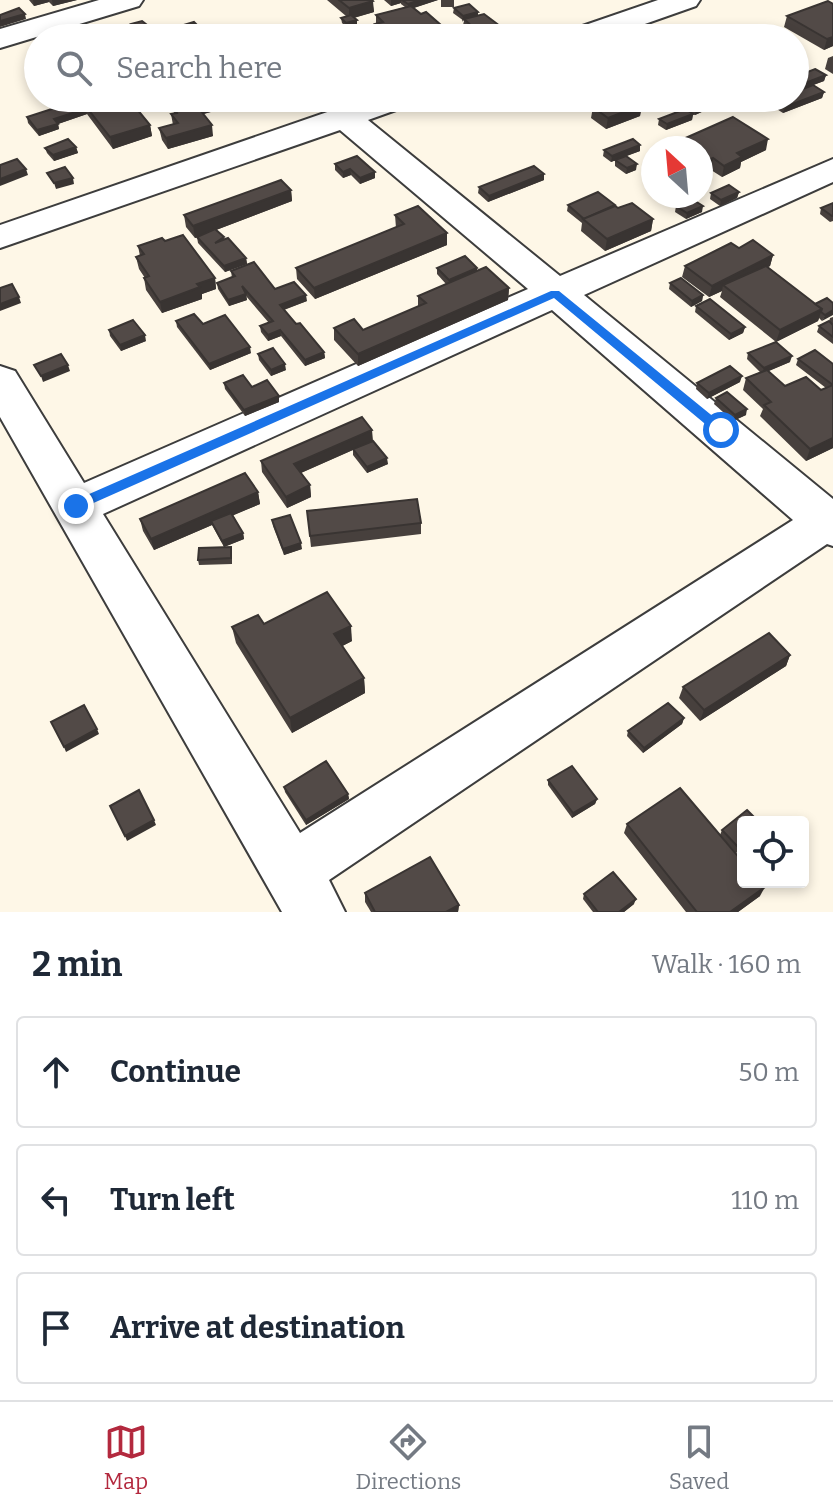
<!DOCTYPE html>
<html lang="en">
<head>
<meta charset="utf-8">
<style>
  :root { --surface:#fff; --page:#f6f6f7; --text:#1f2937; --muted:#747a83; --line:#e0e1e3; --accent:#b3293e }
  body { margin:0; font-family:Bitter,serif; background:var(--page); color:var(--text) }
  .controls { position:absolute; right:24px; bottom:24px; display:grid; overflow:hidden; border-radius:8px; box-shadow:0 4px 12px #0003 }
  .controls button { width:72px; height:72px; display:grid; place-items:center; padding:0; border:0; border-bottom:2px solid var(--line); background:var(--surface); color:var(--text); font:40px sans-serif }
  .compass { position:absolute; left:641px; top:136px; width:72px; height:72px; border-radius:50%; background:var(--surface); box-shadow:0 4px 12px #0003; rotate:334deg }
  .stop { position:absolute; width:24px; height:24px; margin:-18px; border:6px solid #1a73e8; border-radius:50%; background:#fff }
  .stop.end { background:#1a73e8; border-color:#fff; box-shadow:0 2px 8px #0008 }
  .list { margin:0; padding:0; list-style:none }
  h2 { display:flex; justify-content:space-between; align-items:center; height:104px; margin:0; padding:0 32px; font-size:34px }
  h2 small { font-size:26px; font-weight:400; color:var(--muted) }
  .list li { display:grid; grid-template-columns:52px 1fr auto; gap:24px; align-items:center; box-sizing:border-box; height:112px; margin:0 16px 16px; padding:0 16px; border:2px solid var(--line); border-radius:8px }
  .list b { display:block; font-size:30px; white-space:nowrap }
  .list em { font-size:26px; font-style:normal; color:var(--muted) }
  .icon { flex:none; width:44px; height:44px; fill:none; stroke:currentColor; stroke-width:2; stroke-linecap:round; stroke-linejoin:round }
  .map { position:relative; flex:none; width:833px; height:912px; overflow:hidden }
  .search { position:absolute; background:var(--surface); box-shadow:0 4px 12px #0003; left:24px; right:24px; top:24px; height:88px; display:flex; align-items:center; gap:20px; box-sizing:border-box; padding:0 28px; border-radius:44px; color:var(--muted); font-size:30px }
  .sheet { height:488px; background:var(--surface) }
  nav { display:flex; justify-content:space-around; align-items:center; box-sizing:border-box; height:112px; border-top:2px solid var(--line); background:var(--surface); font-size:22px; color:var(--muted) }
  nav a { display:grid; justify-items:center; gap:4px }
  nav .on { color:var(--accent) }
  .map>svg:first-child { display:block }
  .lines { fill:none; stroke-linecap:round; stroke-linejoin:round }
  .minor-casing { stroke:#3d3d3d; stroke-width:4 }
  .minor { fill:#fff; fill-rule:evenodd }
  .wall { fill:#47403d }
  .shaded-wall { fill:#393432 }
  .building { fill:#524a47; stroke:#393432; stroke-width:2 }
  .route { fill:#1a73e8 }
</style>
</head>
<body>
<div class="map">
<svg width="833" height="912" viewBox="0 0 833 912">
  <rect width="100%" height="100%" fill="#fef7e7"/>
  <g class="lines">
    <g class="minor-casing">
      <g id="minor">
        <path d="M99,0h44l-4,6 -139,42v-19z"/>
        <path d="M658,0h42l-4,6 -91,32h-44l4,-6z"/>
        <path d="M368,98h47l-5,7 -42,15 192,156 273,-117v23l-249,113 249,204v47l-6,-2 -498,336 16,32h-63l-282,-495v-51l15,5 69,112 444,-194 -188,-159 -340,118v-23zM552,310l241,210 -493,313 -197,-319z"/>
      </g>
    </g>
    <use href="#minor" class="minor"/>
  </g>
  <g class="wall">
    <path d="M29,0h48l-24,6 -4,-4 -15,4z"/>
    <path d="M327,0h45l2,12 -20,6 3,8 -10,2 -5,-5 -1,-5 5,-2z"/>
    <path d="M384,0h54l-25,8 8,6 21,12v11l-3,1h-60l-3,-3v-20l29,-8 -4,-3v-1l-10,3z"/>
    <rect x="441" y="0" width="13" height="7"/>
    <path d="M833,4v42l-9,4 -40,-23 3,-11z"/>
    <path d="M454,8l24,4v3l26,14v6l-11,3h-25l-2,-1 1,-6 3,-1 -7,-5 1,-4 -11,-8z"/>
    <path d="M833,56v18l-8,-5 3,-11z"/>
    <path d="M826,75l-2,6 -11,4 11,7 -2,6 -39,15 -11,-7 2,-6 -11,4 -10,-6h42z"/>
    <path d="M172,98h67l1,6 -37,10 10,22 -45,13 -6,-9 -3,-12 14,-3 -2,-11h3l-1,-8 4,-1z"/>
    <path d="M584,98h59l-3,18 -34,13 -15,-11 2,-11 -9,-7z"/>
    <path d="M87,103l63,22 2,11 -39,13 -26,-35 -29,10 1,5 -20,7 -11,-13 -1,-6z"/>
    <path d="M687,104l19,6 -11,5 -4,-2 2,1 -1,6 -26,10 -8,-5 1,-6 27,-10z"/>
    <path d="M76,147l2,6 -24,8 -7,-8 -2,-5z"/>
    <path d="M701,148l65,2 -25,12 -1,6 -18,9 -11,-7z"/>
    <path d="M604,150l36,1 -14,5 10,14 -10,4 -11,-8v-6l3,-1 -7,3 -8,-6z"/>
    <path d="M335,164l40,14 -15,6 -9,-9 -8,3 -8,-8z"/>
    <path d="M544,174v6l-56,22 -10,-9 1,-6z"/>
    <path d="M291,190l1,11 -76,29 9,9 21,19 1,6 -22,8 -27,-29 -1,-6 -2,1 -9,-11 -2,-12z"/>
    <path d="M739,192l-2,6 -17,8 -10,-7 1,-6z"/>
    <path d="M658,196h21l-1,6 -9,4 -12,-7z"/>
    <path d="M833,203v18l-3,1 -10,-8 1,-6z"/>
    <path d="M568,205l47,1 3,2 35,11 -2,12 -46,20 -24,-20 1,-8 -15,-12z"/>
    <path d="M676,206l26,6 -16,7 -11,-7z"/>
    <path d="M395,215l52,30 -132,54 -18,-20 -1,-11 100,-40z"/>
    <path d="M165,241l50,37 1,11 -14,5v5l-40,14 -16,-23 -2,-12h1l-6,-9 -3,-12 4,-1 -2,-10z"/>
    <path d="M739,248l34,7 -3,11 -2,1 47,37 18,-1 -11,18 -3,-3 -1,3 -42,21 -56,-45 2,-6 -13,6 -27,-20 3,-11z"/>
    <path d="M437,268h40v3l32,17 -1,12 -150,66 -24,-26v-12l29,2 55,-23v-11l28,-12 -9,-10z"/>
    <path d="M231,271l76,30 -23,9 40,42 1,6 -20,8 -24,-30 -13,5 -7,-9 -1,-6 9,-3 -23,-27 1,4 -18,6 -11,-17 -1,-6 15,-5z"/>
    <path d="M670,283l33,12 -1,6 -11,6 -22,-18z"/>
    <path d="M696,306l49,21 -2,6 -14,7 -34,-28z"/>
    <path d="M833,317v27l-16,-12 2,-6 10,-4 1,-4z"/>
    <path d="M176,321l27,3 48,29 -41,17 -33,-43z"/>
    <path d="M109,330l37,11 -25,10 -11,-15z"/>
    <path d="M748,353l42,9 -22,9 17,15 36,4 5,-2 -30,-23 2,-6 35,5v84l-27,13 -46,-45 3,-7 -20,-19 3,-12 14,-6 -13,-13z"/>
    <path d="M258,354l28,16 -15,6 -12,-16z"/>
    <path d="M740,382l-33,17 -11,-10 1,-6z"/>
    <path d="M224,383l28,4 27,9v6l-34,14 -20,-27z"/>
    <path d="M716,398l30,17 -13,6 -19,-17z"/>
    <path d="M373,441l15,23 -21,9 -14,-18v-5l-52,23 9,12 1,12 -24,11 -25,-36 -1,-11z"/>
    <path d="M258,492l2,12 -27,11 10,18 1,6 -20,8 8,5v12l-33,1 -1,-5 26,-13 -12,-22 -58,25 -11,-19 -3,-12z"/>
    <path d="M307,511l114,12v11l-110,13z"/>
    <path d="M272,520l30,29 -18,6 -11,-29z"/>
    <path d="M264,624l88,17 -10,5 22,32 1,15 -73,40 -56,-90 -4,-16z"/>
    <path d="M790,655l-4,11 -86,55 -21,-23 4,-11z"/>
    <path d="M684,718l-2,6 -39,29 -16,-17 1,-5z"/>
    <path d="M548,780l49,19 -2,5 -23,14 -24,-33z"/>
    <path d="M284,787l64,7 1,5 -43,26 -21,-33z"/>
    <path d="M743,822v26l-7,5 -16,-18 40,61 -22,16h-52l-62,-79 3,-9 93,11 2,-5z"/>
    <path d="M365,893l94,12 -1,7h-87l-6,-10z"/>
    <path d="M584,894l50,10 -10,8h-31l-10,-13z"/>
  </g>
  <g class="shaded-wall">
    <path d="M33,0h16v2l-15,4z"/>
    <path d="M52,0h25l-24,6z"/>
    <path d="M391,0h10v3l-10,3z"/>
    <path d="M420,0h18l-30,10v-6z"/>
    <path d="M373,1l1,11 -25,7v-11z"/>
    <path d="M478,12v6l-14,1 -2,3 1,-6z"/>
    <path d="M25,14l1,5 -26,8v-6z"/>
    <path d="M357,20v6l-10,2 -1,-5z"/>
    <path d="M147,25l1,6 -11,3 -1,-5z"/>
    <path d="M442,26v11l-3,1h-31z"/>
    <path d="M504,29v6l-11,3h-19z"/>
    <path d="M395,33v5h-8v-3z"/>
    <path d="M833,37v9l-9,4 3,-11z"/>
    <path d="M804,56l-3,11 -3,4 -3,1v-10z"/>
    <path d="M826,75l-2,6 -29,11v-5z"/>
    <path d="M824,92l-2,6 -39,15 2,-6z"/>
    <path d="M218,98h21l1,6 -40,11 -2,-11z"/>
    <path d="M637,98h6l-3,18 -34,13 2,-11z"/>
    <path d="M765,98h14l-16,6 1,-5z"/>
    <path d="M153,99l1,5 -15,5 -1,-6z"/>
    <path d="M707,105l-1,5 -11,5 1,-5z"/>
    <path d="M85,109l2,5 -29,10 1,5 -20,7 -2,-6 17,-11z"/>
    <path d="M693,114l-1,6 -26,10 1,-6z"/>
    <path d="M150,125l2,11 -39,13 -3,-12z"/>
    <path d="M212,125l1,11 -45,13 -2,-11z"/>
    <path d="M768,139l-2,11 -25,12 -1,6 -18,9 2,-11 13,-13z"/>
    <path d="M640,145v6l-29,11 1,-6z"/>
    <path d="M76,147l2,6 -24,8 -1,-6z"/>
    <path d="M713,158l-2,12 -10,4v-10z"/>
    <path d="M637,164l-1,6 -10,4 1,-6z"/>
    <path d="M26,169l2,6 -28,11v-7z"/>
    <path d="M350,169l1,6 -8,3v-6z"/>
    <path d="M375,172v6l-15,6v-6z"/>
    <path d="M544,174v6l-56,22 1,-6z"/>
    <path d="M73,178l1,6 -18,5 -2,-6z"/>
    <path d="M291,190l1,11 -97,37 -2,-12z"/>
    <path d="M739,192l-2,6 -17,8 1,-6z"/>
    <path d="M679,196l-1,6 -9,4 2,-6z"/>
    <path d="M703,206l-1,6 -16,7 1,-6z"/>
    <path d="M653,219l-2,12 -46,20 2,-12z"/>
    <path d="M447,233v12l-132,54 -1,-11z"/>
    <path d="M773,255l-3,11 -43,22 -4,-3 -1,6 -13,6 3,-11z"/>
    <path d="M246,258l1,6 -22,8 -1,-6z"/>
    <path d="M477,268v6l-28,12v-6z"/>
    <path d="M215,278l1,11 -14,5v5l-40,14 -2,-11 37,-18z"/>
    <path d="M509,288l-1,12 -150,66v-12z"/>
    <path d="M246,294l1,6 -18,6 -1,-6z"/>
    <path d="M306,295l1,6 -27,10v-6z"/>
    <path d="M703,295l-1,6 -11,6 1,-6z"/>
    <path d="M19,297l2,6 -21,8v-7z"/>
    <path d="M822,309l-4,12 -42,21 4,-12z"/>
    <path d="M833,310v5l-11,6 3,-6z"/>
    <path d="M745,327l-2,6 -14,7 2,-6z"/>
    <path d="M280,330l1,6 -13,5v-6z"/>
    <path d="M145,335l1,6 -25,10 -1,-6z"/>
    <path d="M250,347l1,6 -41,17 -1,-6z"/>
    <path d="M324,352l1,6 -20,8v-6z"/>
    <path d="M792,356l-2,6 -28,12 2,-6z"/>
    <path d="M285,364l1,6 -15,6v-6z"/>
    <path d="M68,365l2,6 -27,11 -2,-6z"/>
    <path d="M742,376l-2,6 -33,17 2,-6z"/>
    <path d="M279,396v6l-34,14 -1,-6z"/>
    <path d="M747,409l-1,6 -13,6 2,-6z"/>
    <path d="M372,430l1,11 -77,34 -2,-11z"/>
    <path d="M833,438v10l-27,13 4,-12z"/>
    <path d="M387,458l1,6 -21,9v-6z"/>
    <path d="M310,485l1,12 -24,11 -1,-11z"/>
    <path d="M258,492l2,12 -47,20 -2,-3 1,4 -58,25 -3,-11z"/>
    <path d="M243,533l1,6 -20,8 -2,-6z"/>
    <path d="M301,543l1,6 -18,6 -1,-6z"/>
    <path d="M351,626l1,15 -17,9 -1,-16z"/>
    <path d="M790,655l-4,11 -86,55 4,-11z"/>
    <path d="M364,678l1,15 -73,40 -2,-15z"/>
    <path d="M684,718l-2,6 -39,29 1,-5z"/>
    <path d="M97,729l2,5 -33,18 -2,-5z"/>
    <path d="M348,794l1,5 -43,26v-5z"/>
    <path d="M597,799l-2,5 -23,14 1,-5z"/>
    <path d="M154,820l2,5 -29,16 -2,-5z"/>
    <path d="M765,887l-5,9 -22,16h-8z"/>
    <path d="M636,899l-2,5 -10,8h-5z"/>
    <path d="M459,905l-1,7h-12z"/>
  </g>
  <g class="building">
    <path d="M339,0h33l1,1 -24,7z"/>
    <path d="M402,0h18l-12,4z"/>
    <path d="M828,1l5,3v33l-6,2 -40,-23z"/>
    <path d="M469,4l9,8 -15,4 -9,-8z"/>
    <path d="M411,6l10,8 5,-2 16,14 -34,12h-7l-6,-5 -8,2 -12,-11 8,-2 -7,-7z"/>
    <path d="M19,8l6,6 -25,7v-6z"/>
    <path d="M484,14l20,15 -30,9 -7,-7 8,-2 -11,-10z"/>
    <path d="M351,15l6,5 -11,3 -5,-5z"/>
    <path d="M142,21l5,4 -11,4 -5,-5z"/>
    <path d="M194,22l4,4 -5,-3 -35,12 1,3 -5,-4z"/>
    <path d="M193,23l20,15h-51l-4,-3z"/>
    <path d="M309,27l5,5 -20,6 -5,-5z"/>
    <path d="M315,34l4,4h-19z"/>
    <path d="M795,47l4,1 5,8 -3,4 -6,2z"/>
    <path d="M815,69l11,6 -31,12v-10z"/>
    <path d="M813,85l11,7 -39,15 -11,-7 5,-2h16v-6z"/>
    <path d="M103,98h25l22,27 -40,12 -26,-33z"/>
    <path d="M135,98h17l1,1 -15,4z"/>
    <path d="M179,98h39l-20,6 -4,-5 -12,3z"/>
    <path d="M598,98h39l-3,1 8,6 -34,13 -15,-11 11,-5z"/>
    <path d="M83,99l4,4 -3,1 1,5 -31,10 4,5 -21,6 -10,-13z"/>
    <path d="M699,99l8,6 -11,5 -9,-6z"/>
    <path d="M193,101l19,24 -46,13 -7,-10 19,-5 -7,-9 6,-1 -4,-7z"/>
    <path d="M685,109l8,5 -26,10 -8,-5z"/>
    <path d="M733,117l35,22 -31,14 5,4 -18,9 -11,-8 -12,6v-16h-38z"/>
    <path d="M68,139l8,8 -23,8 -8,-7z"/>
    <path d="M633,139l7,6 -28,11 -8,-6z"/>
    <path d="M357,156l18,16 -15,6 -10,-9 -7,3 -8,-8z"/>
    <path d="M626,156l11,8 -10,4 -12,-8z"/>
    <path d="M17,159l9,10 -26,10v-14z"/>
    <path d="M534,166l10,8 -55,22 -10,-9z"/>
    <path d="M65,167l8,11 -19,5 -7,-10z"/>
    <path d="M281,180l10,10 -98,36 -9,-11z"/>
    <path d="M729,185l10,7 -18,8 -10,-7z"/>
    <path d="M598,192l17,13 -31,14 -16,-14z"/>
    <path d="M664,196h15l-8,4z"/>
    <path d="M692,199l11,7 -16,7 -11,-7z"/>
    <path d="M632,203l21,16 -46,20 -24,-20 32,-13 3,2z"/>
    <path d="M833,203v13h-1l-11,-8z"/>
    <path d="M418,206l29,27 -133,55 -18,-20 108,-44 -9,-9z"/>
    <path d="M215,229l9,8 -9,6 13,-5 18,20 -22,8 -27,-29z"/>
    <path d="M183,235l32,43 -18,6 3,3 -40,15 -16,-24 5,-2 -13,-19 8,-3 -6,-8 24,-8 3,3z"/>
    <path d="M753,240l20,15 -61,31 -27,-20 46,-23 8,5z"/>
    <path d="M465,256l12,12 -28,12 -12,-12z"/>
    <path d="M254,262l21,27 19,-7 12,13 -26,10 16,19 4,-1 24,29 -19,8 -25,-30 -12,5 -8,-9 13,-5 -31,-35 4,8 -18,6 -11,-17 18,-7 -4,-5z"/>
    <path d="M766,266l56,43 -42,21 -57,-45z"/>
    <path d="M486,267l23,21 -151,66 -24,-26 20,-9 9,11 63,-27 -8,-7z"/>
    <path d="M681,278l22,17 -11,6 -22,-18z"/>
    <path d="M12,284l7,13 -19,7v-16z"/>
    <path d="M827,298l6,5v7l-8,5 -4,-3 1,-3 -7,-5z"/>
    <path d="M710,299l35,28 -14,7 -35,-28z"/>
    <path d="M194,314l9,10 22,-9 25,32 -41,17 -33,-43z"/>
    <path d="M133,320l12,15 -25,10 -11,-15z"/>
    <path d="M829,321l4,4v12l-14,-11z"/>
    <path d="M776,342l16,14 -28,12 -16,-15z"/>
    <path d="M273,348l12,16 -14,6 -13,-16z"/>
    <path d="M815,350l18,14v21l-35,-26z"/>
    <path d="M61,354l7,11 -27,11 -7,-11z"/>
    <path d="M730,366l12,10 -33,17 -12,-10z"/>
    <path d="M767,370l18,16 21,-9 15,13 12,-5v53l-23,11 -46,-44 7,-3 -25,-24z"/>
    <path d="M243,375l9,12 15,-7 12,16 -35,14 -20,-27z"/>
    <path d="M727,392l20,17 -12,6 -19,-17z"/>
    <path d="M362,417l10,13 -78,34 16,21 -24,12 -25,-36z"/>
    <path d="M373,441l14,17 -20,9 -14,-18z"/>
    <path d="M245,473l13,19 -107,47 -11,-20z"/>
    <path d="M417,499l4,24 -111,13 -3,-25z"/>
    <path d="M231,513l12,20 -21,8 -11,-20z"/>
    <path d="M290,515l11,28 -18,6 -11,-29z"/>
    <path d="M231,547v11l-33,2 1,-12z"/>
    <path d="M327,592l24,34 -17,8 30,44 -74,40 -58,-91 26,-12 6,9z"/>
    <path d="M769,633l21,22 -86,55 -21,-23z"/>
    <path d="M668,703l16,15 -40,30 -16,-17z"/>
    <path d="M84,705l13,24 -33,18 -13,-25z"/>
    <path d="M326,761l22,33 -42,26 -22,-33z"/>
    <path d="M572,766l25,33 -24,14 -25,-33z"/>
    <path d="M680,788l63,74v20h17l5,5 -35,25h-33l-70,-88z"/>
    <path d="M139,790l15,30 -29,16 -15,-30z"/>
    <path d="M747,810l12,12h-16v22l-4,4 -17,-18z"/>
    <path d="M430,857l29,48 -13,7h-71l-10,-19z"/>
    <path d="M613,872l23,27 -17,13h-21l-14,-18z"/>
  </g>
  <path class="route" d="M551,291h8l167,136v6h-10l-162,-135 -474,211 -4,2 -7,-5 2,-4z"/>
</svg>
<div class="controls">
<button><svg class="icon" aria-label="locate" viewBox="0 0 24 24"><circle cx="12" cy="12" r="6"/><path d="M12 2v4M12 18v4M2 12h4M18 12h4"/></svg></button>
</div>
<svg class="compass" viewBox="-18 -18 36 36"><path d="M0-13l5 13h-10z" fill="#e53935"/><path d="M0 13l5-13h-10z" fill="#747a83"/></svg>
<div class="stop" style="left:721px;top:430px"></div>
<div class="stop end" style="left:76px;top:506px"></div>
<div class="search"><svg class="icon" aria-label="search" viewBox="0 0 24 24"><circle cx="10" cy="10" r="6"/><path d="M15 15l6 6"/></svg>Search here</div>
</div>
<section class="sheet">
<h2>2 min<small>Walk · 160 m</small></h2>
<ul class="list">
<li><svg class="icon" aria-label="ahead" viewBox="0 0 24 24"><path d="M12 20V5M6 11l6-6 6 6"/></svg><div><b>Continue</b></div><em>50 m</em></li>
<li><svg class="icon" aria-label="left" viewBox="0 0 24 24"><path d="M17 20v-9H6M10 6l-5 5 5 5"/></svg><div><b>Turn left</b></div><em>110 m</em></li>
<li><svg class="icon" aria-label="arrive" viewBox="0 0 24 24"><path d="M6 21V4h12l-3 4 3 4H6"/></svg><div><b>Arrive at destination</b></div></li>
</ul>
</section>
<nav>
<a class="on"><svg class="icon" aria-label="map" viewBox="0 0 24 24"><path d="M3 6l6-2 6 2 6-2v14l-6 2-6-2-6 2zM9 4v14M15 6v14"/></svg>Map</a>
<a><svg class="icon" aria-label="directions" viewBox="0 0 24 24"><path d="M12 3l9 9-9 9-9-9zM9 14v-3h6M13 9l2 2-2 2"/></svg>Directions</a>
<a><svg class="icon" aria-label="saved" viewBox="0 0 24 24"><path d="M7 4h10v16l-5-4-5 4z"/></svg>Saved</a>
</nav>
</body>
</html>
